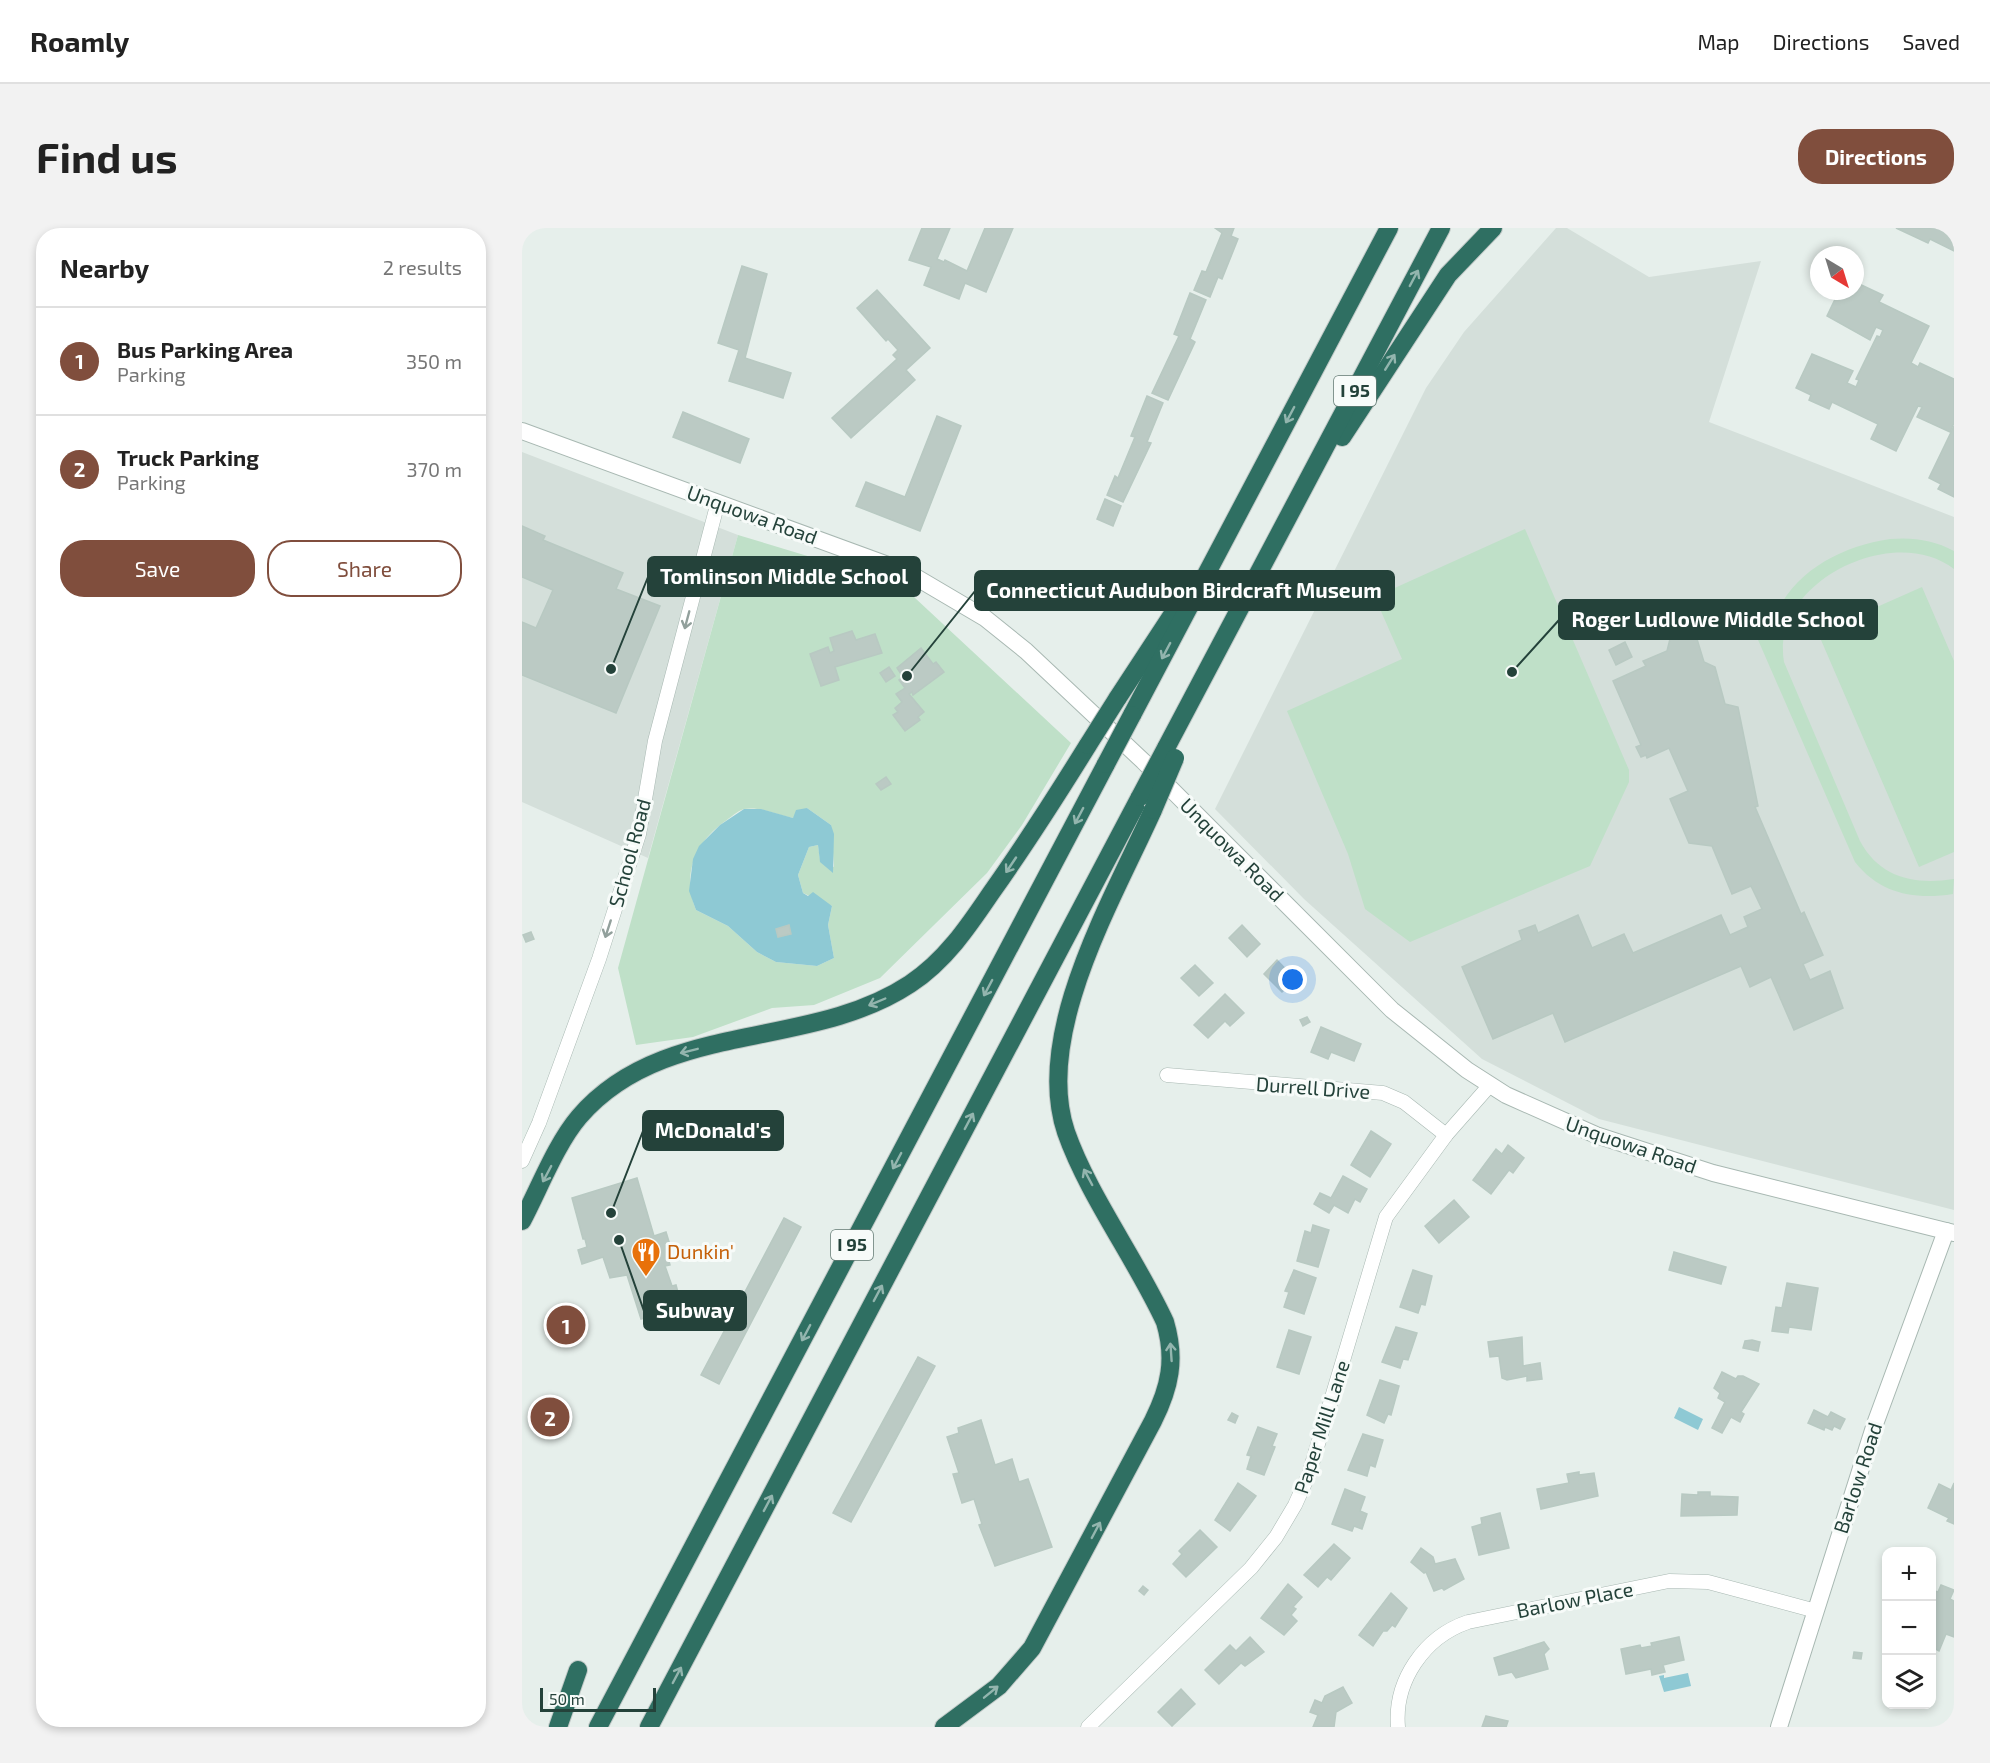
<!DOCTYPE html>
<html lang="en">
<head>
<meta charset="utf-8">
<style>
  :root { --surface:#fff; --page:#f2f2f2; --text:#222; --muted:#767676; --line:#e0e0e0; --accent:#804e3d }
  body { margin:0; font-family:"Exo 2",sans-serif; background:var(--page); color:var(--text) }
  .controls { position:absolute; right:18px; bottom:18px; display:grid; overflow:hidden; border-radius:12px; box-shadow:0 3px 9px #0003 }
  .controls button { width:54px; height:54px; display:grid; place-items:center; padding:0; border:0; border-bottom:2px solid var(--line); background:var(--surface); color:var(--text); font:30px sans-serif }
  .compass { position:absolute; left:1288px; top:18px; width:54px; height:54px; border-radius:50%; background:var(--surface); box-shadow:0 3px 9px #0003; rotate:142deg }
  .scale { position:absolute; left:18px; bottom:15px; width:116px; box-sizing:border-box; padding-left:6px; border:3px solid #24423a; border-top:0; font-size:16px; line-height:21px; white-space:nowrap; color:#24423a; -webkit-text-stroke:4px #f7fbf9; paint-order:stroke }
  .you { position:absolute; left:771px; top:752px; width:21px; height:21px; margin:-15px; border:4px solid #fff; border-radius:50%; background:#1a73e8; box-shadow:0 0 0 9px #1a73e833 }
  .badge { display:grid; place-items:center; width:39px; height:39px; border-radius:50%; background:var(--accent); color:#fff; font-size:20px; font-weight:700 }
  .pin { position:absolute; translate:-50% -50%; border:3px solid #fff; box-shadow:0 2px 6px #0006 }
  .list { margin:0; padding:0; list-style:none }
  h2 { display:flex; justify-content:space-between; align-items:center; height:78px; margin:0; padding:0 24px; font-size:26px }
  h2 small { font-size:20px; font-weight:400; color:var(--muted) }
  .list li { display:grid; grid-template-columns:39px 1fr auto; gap:18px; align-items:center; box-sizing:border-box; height:108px; padding:0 24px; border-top:2px solid var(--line) }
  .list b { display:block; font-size:22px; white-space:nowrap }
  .list p { margin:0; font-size:20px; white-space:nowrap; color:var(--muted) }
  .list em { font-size:20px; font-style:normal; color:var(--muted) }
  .actions { display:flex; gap:12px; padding:18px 24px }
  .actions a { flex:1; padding:14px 0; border:2px solid var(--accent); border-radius:24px; text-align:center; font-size:21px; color:var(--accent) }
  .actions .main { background:var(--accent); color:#fff }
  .icon { flex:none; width:33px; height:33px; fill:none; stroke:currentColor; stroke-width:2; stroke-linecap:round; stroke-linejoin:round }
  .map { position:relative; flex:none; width:1432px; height:1499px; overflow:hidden; border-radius:24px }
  header { display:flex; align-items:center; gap:36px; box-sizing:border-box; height:84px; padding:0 30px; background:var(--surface); border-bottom:2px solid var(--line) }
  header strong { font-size:28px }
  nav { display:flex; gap:33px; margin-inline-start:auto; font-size:21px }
  .intro { display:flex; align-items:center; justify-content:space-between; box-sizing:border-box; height:144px; padding:0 36px }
  h1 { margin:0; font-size:42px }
  .button { padding:15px 27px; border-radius:24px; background:var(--accent); color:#fff; font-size:21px; font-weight:700 }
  main { display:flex; gap:36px; padding:0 36px }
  aside { flex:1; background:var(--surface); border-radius:24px; box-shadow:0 3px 9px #0003 }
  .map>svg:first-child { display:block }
  .built { fill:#d4dfda }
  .green { fill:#bfe0c8; fill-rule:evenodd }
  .water { fill:#8ec9d4 }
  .building { fill:#bbcac4; stroke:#b8c9c2; stroke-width:1.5 }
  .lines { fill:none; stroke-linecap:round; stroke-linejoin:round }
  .minor-casing { stroke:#a8b8b2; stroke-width:15 }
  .tertiary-casing { stroke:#a8b8b2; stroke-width:18 }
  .motorway-casing { stroke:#c2cac8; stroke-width:20 }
  .minor { stroke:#fff; stroke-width:14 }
  .tertiary { stroke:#fff; stroke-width:16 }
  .motorway { stroke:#2f6f62; stroke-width:18 }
  .motorway-bridge-casing { stroke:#c2cac8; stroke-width:20; stroke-linecap:butt }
  .motorway-bridge { stroke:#2f6f62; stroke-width:18 }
  .oneway { stroke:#93b5ae }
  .oneway2 { stroke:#92a09c }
  .labels { text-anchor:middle; stroke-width:6; stroke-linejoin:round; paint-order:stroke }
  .shield { fill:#f7fbf9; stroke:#637a73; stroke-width:1.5 }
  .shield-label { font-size:18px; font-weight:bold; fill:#24423a }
  .street-label { font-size:20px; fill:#24423a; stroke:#f7fbf9 }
  .food-label { font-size:20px; fill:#c56008; stroke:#f7fbf9; text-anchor:start }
  .leader { fill:none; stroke:#24423a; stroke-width:2 }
  .callout-dot { fill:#24423a; stroke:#f7fbf9; stroke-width:2 }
  .callout { fill:#24423a; stroke:#24423a; stroke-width:2 }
  .callout-label { font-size:21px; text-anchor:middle; font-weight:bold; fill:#fff }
</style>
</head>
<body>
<header>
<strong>Roamly</strong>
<nav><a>Map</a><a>Directions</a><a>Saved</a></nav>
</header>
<div class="intro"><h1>Find us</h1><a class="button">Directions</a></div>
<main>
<aside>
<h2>Nearby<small>2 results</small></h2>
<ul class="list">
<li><span class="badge">1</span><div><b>Bus Parking Area</b><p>Parking</p></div><em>350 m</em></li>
<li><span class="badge">2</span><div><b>Truck Parking</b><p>Parking</p></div><em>370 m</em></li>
</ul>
<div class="actions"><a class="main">Save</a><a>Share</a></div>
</aside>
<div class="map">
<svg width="1432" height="1499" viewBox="0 0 1432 1499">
  <rect width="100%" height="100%" fill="#e6efeb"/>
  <g class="built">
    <path d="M1034,0h11l82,49 112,-16 -52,161 245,95v693l-355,-91 -117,-60 -178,-160 -89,-90 211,-421 38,-56z"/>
    <path d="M0,224l216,83 -90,323 -126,-56z"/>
  </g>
  <g class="green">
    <path d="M1003,301l104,241v12l-39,84 -180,76 -45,-33 -17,-55 -61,-143 115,-52 -22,-50 8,-18z"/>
    <path d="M216,307l162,49 171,159 -49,82 -35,48 -107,105 -66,27 -42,3 -79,29 -57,8 -18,-77zM285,580l24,17 3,42 -14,-7 -2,-15 -9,2 -11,28 5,18 29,13 -4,19 6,33 -17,8 -41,-4 -19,-10 -29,-26 -32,-16c-14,-35 -2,-66 28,-88 6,-4 13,-11 20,-13 16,-3 33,6 49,9z"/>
    <path d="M1368,311c23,-2 44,1 64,12v18c-60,-47 -184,13 -170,93l76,179c20,37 54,44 94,38l-1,15c-38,6 -73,0 -98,-32l-110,-252 13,-6 12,26c16,-55 67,-83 120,-91z"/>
    <path d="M1400,359l32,74v191l-35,15 -101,-234z"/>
  </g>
  <g class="water">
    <path d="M285,580l24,17 3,9 -1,39 -13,-11 -2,-17 -9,2 -11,28 5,18 5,3 5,-4 19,14 -4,19 6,33 -17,8 -41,-4 -19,-10 -29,-26 -32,-16 -7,-19 4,-32 6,-13 21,-21 24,-16h17l32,9 3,-8z"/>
    <path d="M1157,1179l24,12 -5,11 -24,-12z"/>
    <path d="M1166,1445l3,13 -27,6 -5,-16 5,-1v3z"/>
  </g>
  <g class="building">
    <path d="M400,0h28l-13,31 7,3 1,-2 22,11 18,-43h28l-27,64 -21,-9 -6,16 -35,-14 7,-18 -22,-7z"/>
    <path d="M693,0h19l-3,8 7,3 -16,40 -4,-2 -8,20 -16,-7 8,-19 4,1 16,-39z"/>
    <path d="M1374,0h58v23l-24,-12 -2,4z"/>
    <path d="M220,38l25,8 -22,84 46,15 -8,25 -54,-17 10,-31 -21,-7z"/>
    <path d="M1333,54l28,13 -4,7 50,24 -18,37 7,4 2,-4 34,16v44l-4,9 -33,-15 5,-10 -4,-1 -22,45 -25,-12 7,-15 -46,-22 -3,7 -20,-9 2,-5 -15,-7 16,-34 41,17 -6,12 9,4 3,-7 -3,-1 21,-43 3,1 3,-7 -7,-3 -6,13 -43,-24 12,-25h16z"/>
    <path d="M355,62l53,58 -24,22 9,10 -64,58 -19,-20 65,-59 -4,-4 5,-5 -10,-11 -2,2 -29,-33z"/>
    <path d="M668,65l16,7 -16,39 5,3 -27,58 -16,-7 27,-57 -5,-2z"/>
    <path d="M625,168l16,7 -16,39 4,1 -28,59 -16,-7 8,-19 3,2 17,-41 -4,-1z"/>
    <path d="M161,184l66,27 -9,24 -67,-26z"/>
    <path d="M415,188l24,10 -41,105 -64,-25 10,-24 39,15z"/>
    <path d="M1432,198v71l-16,-8 3,-5 -12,-6z"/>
    <path d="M583,271l16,7 -8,20 -16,-7z"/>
    <path d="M0,298l23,10 -2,4 80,33 -7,16 44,17 -44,107 -94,-38v-53l14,6 17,-38 -31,-13z"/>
    <path d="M330,403l4,9 19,-6 7,19 -47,14 4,13 -18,6 -11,-32 18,-7 2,6 4,-2 -4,-13z"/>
    <path d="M1150,403l25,8 7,23 11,5 10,37 13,3 20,99 -3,1 46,107 3,-2 19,43 -20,9 7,16 20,-9 13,37 -49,22 -23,-53 -21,10 -9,-21 -176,76 -12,-29 -60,26 -31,-72 60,-27 -3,-9 16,-6 3,8 40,-18 14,33 32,-14 9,19 88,-38 9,20 18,-8 -4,-10 18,-8 -11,-23 -19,8 -20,-48 -23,-3 -19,-44 18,-8 -19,-43 -22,10 -1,-3 -5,2 -5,-10 5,-2 -28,-64 33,-15 -3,-5 24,-10z"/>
    <path d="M1103,414l7,15 -16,8 -7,-15z"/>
    <path d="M399,420l12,16 3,-2 8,10 -31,23 -1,-3 -3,2 15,18 -6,5 2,3 -15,11 -12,-16 5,-3 -3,-4 7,-6 -6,-8 9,-6 -6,-8 4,-3 -6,-9z"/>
    <path d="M367,439l6,9 -9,6 -6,-9z"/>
    <path d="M364,549l5,7 -10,6 -5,-6z"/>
    <path d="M267,697l2,9 -13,3 -2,-8z"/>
    <path d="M720,697l18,19 -13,13 -18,-19z"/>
    <path d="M9,704l3,7 -8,3 -3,-7z"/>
    <path d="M755,732l18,19 -13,13 -18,-18z"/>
    <path d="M673,737l18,18 -14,13 -18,-18z"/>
    <path d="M703,766l19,19 -14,13 -5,-5 -17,17 -14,-13z"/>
    <path d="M785,789l3,5 -7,4 -3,-6z"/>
    <path d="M799,799l40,17 -7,17 -23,-9 -3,7 -17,-7z"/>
    <path d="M849,903l20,13 -21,33 -19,-12z"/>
    <path d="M986,917l16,13 -11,15 -4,-3 -18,24 -18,-14 23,-31 6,5z"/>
    <path d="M821,948l24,13 -7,13 -5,-3 -7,14 -14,-8 -5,8 -15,-9 6,-11 11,5z"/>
    <path d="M115,950l17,58 12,-4 5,16 -5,2 4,15 -5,1 7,20 4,-1 4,15 -15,4 3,7 -27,8 -14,-44 -17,3 -7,-21 -21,7 -4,-14 9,-3 -2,-8h-2l-11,-41z"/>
    <path d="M932,972l15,17 -30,26 -14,-17z"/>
    <path d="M262,990l17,9 -82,157 -18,-9z"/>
    <path d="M791,997l16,5 -11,37 -21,-6 8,-30 6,2z"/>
    <path d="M1152,1024l52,15 -5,17 -52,-14z"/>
    <path d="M772,1042l22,8 -12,36 -20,-7 5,-15 -4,-1z"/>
    <path d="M891,1042l19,6 -7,29 -4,-1 -3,9 -18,-6z"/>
    <path d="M1265,1055l31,5 -7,42 -22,-3 -1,6 -16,-2 4,-24 6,1z"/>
    <path d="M874,1099l21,6 -9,27 -5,-1 -3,9 -18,-6z"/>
    <path d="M767,1102l22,7 -12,37 -22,-7z"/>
    <path d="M1000,1109l1,29 17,-3 2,16 -15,2v-5l-20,4 -5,-2 -3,-22 -9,1 -2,-15z"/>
    <path d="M1230,1112l8,2 -2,9 -15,-3 2,-7z"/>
    <path d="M396,1129l17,9 -84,156 -18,-9z"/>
    <path d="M1200,1144l14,7 2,-3h5l16,8 -18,28 3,2 -4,8 -9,-5 -9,16 -10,-5 13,-26 -7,-4 2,-5 -6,-5z"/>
    <path d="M858,1152l19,6 -8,29 -3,-1 -4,9 -17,-8z"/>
    <path d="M1292,1182l14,7 3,-5 14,7 -5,10 -6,-3 -2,4 -7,-3 -1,3 -16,-7z"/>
    <path d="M710,1185l6,3 -3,7 -7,-3z"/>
    <path d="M459,1192l14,45 17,-6 7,23 9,-3 24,68 -57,19 -16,-41 3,-1 -8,-25 -12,4 -9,-29 6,-1 -12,-36 12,-4 -1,-5z"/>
    <path d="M736,1199l19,7 -5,12 3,1 -11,28 -17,-6 4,-13 -4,-1z"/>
    <path d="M841,1206l20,6 -8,27 -5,-2 -3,11 -19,-6z"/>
    <path d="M1057,1244v3l15,-2 4,23 -57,13 -4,-20 32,-6 -2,-9z"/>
    <path d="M716,1255l18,13 -26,35 -15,-11z"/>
    <path d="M1432,1255v41l-7,-3 2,-3 -21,-10 11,-24 12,6z"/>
    <path d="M823,1261l20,8 -5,14 7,3 -5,15 -8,-3 -2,5 -20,-7z"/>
    <path d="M1176,1264h12v4l28,1 -1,18 -56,1 1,-22 16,1z"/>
    <path d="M978,1285l9,35 -30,7 -7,-28 10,-3 -1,-6z"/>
    <path d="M678,1302l17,17 -31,30 -13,-13 9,-10 -3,-3z"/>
    <path d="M812,1316l16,14 -19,22 -4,-3 -9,10 -14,-12z"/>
    <path d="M899,1320l12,9 2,7 20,-5 9,20 -20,11 -2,-2 -8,3 -8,-19 -2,1 -13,-11z"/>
    <path d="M766,1356l14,13 -9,10 3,2 -5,6 6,6 -13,14 -23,-17z"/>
    <path d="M1419,1357l13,5 -4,9 4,2v36l-8,-3 -7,17 -7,-4v-57l6,2z"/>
    <path d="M621,1358l5,4 -4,5 -5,-4z"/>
    <path d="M869,1365l16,15 -12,19 -3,-2 -5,6h-4l-10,15 -14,-11z"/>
    <path d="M728,1409l14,15 -19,14 -4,-3 -22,21 -14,-14 25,-25 6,6z"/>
    <path d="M1157,1409l5,23 -21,5 2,7 -13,3 -1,-6 -25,5 -5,-25 19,-4 1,3 11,-2 -1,-3z"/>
    <path d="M1022,1414l5,7 -5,5 4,15 -32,9 -4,-6 -13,3 -5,-17z"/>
    <path d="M1332,1424l8,1 -1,6 -8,-1z"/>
    <path d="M821,1459l9,16 -16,9 -2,15h-21l5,-12 -8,-3 5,-12 7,3 3,-7z"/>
    <path d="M659,1461l14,15 -23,22 -14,-14z"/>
    <path d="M964,1488l22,5 -2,6h-24z"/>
  </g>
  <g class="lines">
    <g class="minor-casing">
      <g id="minor">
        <path d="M645,847l216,18 21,9 42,33"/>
        <path d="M0,933l17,-38 60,-164 40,-125 16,-93 63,-239"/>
        <path d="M566,1499l163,-159 25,-31 19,-32 14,-31 77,-257 60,-82 44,-50"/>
        <path d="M876,1499c-4,-46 26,-90 70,-105l201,-41 39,1 108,29"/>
      </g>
    </g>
    <g class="tertiary-casing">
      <g id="tertiary">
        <path d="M0,203l385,141 78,46 41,33 117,110 249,249 75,60 39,25 90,40 117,38 241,60"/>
        <path d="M1257,1499l96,-303 71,-193"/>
      </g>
    </g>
    <g class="motorway-casing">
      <g id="motorway">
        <path d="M820,209l106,-162 45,-47"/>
        <path d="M595,471l61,-93"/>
        <path d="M610,487l257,-487"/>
        <path d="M644,520l275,-520"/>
        <path d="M0,993c17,-32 34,-77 57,-104 84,-98 230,-66 331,-133 35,-23 58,-57 81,-91 34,-48 66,-98 97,-148"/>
        <path d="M36,1499l20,-57"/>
        <path d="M76,1499l508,-963"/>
        <path d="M127,1499l491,-930"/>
        <path d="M422,1499l55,-41 33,-38 121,-227c17,-34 23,-62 12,-99 -29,-63 -77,-127 -99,-190 -33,-98 47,-233 87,-322"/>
      </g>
    </g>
    <use href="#minor" class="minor"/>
    <use href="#tertiary" class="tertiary"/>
    <use href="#motorway" class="motorway"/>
    <g class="motorway-bridge-casing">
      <g id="motorway-bridge">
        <path d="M566,517l29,-46"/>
        <path d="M584,536l26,-49"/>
        <path d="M618,569l26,-49"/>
        <path d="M631,582l22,-52"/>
      </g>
    </g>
    <use href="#motorway-bridge" class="motorway-bridge"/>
  </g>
  <defs><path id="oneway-shaft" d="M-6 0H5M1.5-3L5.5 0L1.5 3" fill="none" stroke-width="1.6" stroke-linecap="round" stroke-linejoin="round" transform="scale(1.5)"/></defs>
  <g class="oneway">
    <use href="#oneway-shaft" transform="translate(892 50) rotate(-62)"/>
    <use href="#oneway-shaft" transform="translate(868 134) rotate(-58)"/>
    <use href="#oneway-shaft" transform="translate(768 187) rotate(118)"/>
    <use href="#oneway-shaft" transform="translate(644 423) rotate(118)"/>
    <use href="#oneway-shaft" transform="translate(557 588) rotate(118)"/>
    <use href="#oneway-shaft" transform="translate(489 637) rotate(124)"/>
    <use href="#oneway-shaft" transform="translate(466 760) rotate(118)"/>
    <use href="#oneway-shaft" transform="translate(355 774) rotate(157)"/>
    <use href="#oneway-shaft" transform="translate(167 823) rotate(166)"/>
    <use href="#oneway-shaft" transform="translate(447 893) rotate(-62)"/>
    <use href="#oneway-shaft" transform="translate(375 933) rotate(118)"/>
    <use href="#oneway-shaft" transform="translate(25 946) rotate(118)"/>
    <use href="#oneway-shaft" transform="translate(566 949) rotate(-118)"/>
    <use href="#oneway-shaft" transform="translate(356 1065) rotate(-62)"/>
    <use href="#oneway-shaft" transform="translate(284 1105) rotate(118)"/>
    <use href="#oneway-shaft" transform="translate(649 1124) rotate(-94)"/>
    <use href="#oneway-shaft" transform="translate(246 1275) rotate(-62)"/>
    <use href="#oneway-shaft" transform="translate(574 1302) rotate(-62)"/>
    <use href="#oneway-shaft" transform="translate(155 1447) rotate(-62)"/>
    <use href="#oneway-shaft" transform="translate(469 1464) rotate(-39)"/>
  </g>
  <g class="oneway2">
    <use href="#oneway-shaft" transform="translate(165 392) rotate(105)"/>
    <use href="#oneway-shaft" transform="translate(86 701) rotate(108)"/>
  </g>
  <defs>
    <g id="restaurant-pin" transform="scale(1.5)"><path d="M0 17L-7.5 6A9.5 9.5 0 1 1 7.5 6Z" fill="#e8710a" stroke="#f7fbf9"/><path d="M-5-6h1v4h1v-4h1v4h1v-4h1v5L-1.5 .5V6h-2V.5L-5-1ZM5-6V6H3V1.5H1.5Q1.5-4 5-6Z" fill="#fff"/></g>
  </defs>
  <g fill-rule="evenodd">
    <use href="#restaurant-pin" x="124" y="1024"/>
  </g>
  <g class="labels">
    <g class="shield">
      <rect x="812" y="148" width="42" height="30" rx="4.5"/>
      <rect x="309" y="1002" width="42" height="30" rx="4.5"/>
    </g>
    <g class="shield-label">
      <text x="833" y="169">I 95</text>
      <text x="330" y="1023">I 95</text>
    </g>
    <g class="street-label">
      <text transform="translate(230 287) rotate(20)" y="7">Unquowa Road</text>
      <text transform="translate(710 622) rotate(45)" y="7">Unquowa Road</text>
      <text transform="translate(108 625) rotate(-75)" y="7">School Road</text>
      <text transform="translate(791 860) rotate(4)" y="7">Durrell Drive</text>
      <text transform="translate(1109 917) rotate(19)" y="7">Unquowa Road</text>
      <text transform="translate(800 1199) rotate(-72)" y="7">Paper Mill Lane</text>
      <text transform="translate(1336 1250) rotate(-72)" y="7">Barlow Road</text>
      <text transform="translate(1053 1372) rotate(-11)" y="7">Barlow Place</text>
    </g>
    <g class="food-label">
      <text x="145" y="1031">Dunkin'</text>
    </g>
  </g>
  <path class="leader" d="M89 441L126 349M385 448L453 363M990 444L1037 392M89 985L121 903M97 1012L122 1083"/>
  <g class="callout-dot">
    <circle cx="89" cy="441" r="6"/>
    <circle cx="385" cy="448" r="6"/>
    <circle cx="990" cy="444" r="6"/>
    <circle cx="89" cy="985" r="6"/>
    <circle cx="97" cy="1012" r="6"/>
  </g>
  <g class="callout">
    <rect x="126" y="329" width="272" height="39" rx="6"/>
    <rect x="453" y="343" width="419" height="39" rx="6"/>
    <rect x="1037" y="372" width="318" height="39" rx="6"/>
    <rect x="121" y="883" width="140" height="39" rx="6"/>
    <rect x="122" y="1063" width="102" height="39" rx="6"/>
  </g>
  <g class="callout-label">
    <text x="262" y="356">Tomlinson Middle School</text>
    <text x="662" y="370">Connecticut Audubon Birdcraft Museum</text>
    <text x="1196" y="399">Roger Ludlowe Middle School</text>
    <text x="191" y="910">McDonald's</text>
    <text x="173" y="1090">Subway</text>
  </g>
</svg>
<div class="controls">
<button>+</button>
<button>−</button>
<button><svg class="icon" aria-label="layers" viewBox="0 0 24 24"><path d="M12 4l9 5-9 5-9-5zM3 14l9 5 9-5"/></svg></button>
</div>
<svg class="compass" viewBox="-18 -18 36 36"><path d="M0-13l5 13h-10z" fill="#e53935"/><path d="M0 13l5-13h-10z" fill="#767676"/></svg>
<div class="scale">50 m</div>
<div class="you"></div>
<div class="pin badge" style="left:44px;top:1097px">1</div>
<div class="pin badge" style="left:28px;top:1189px">2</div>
</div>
</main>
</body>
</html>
